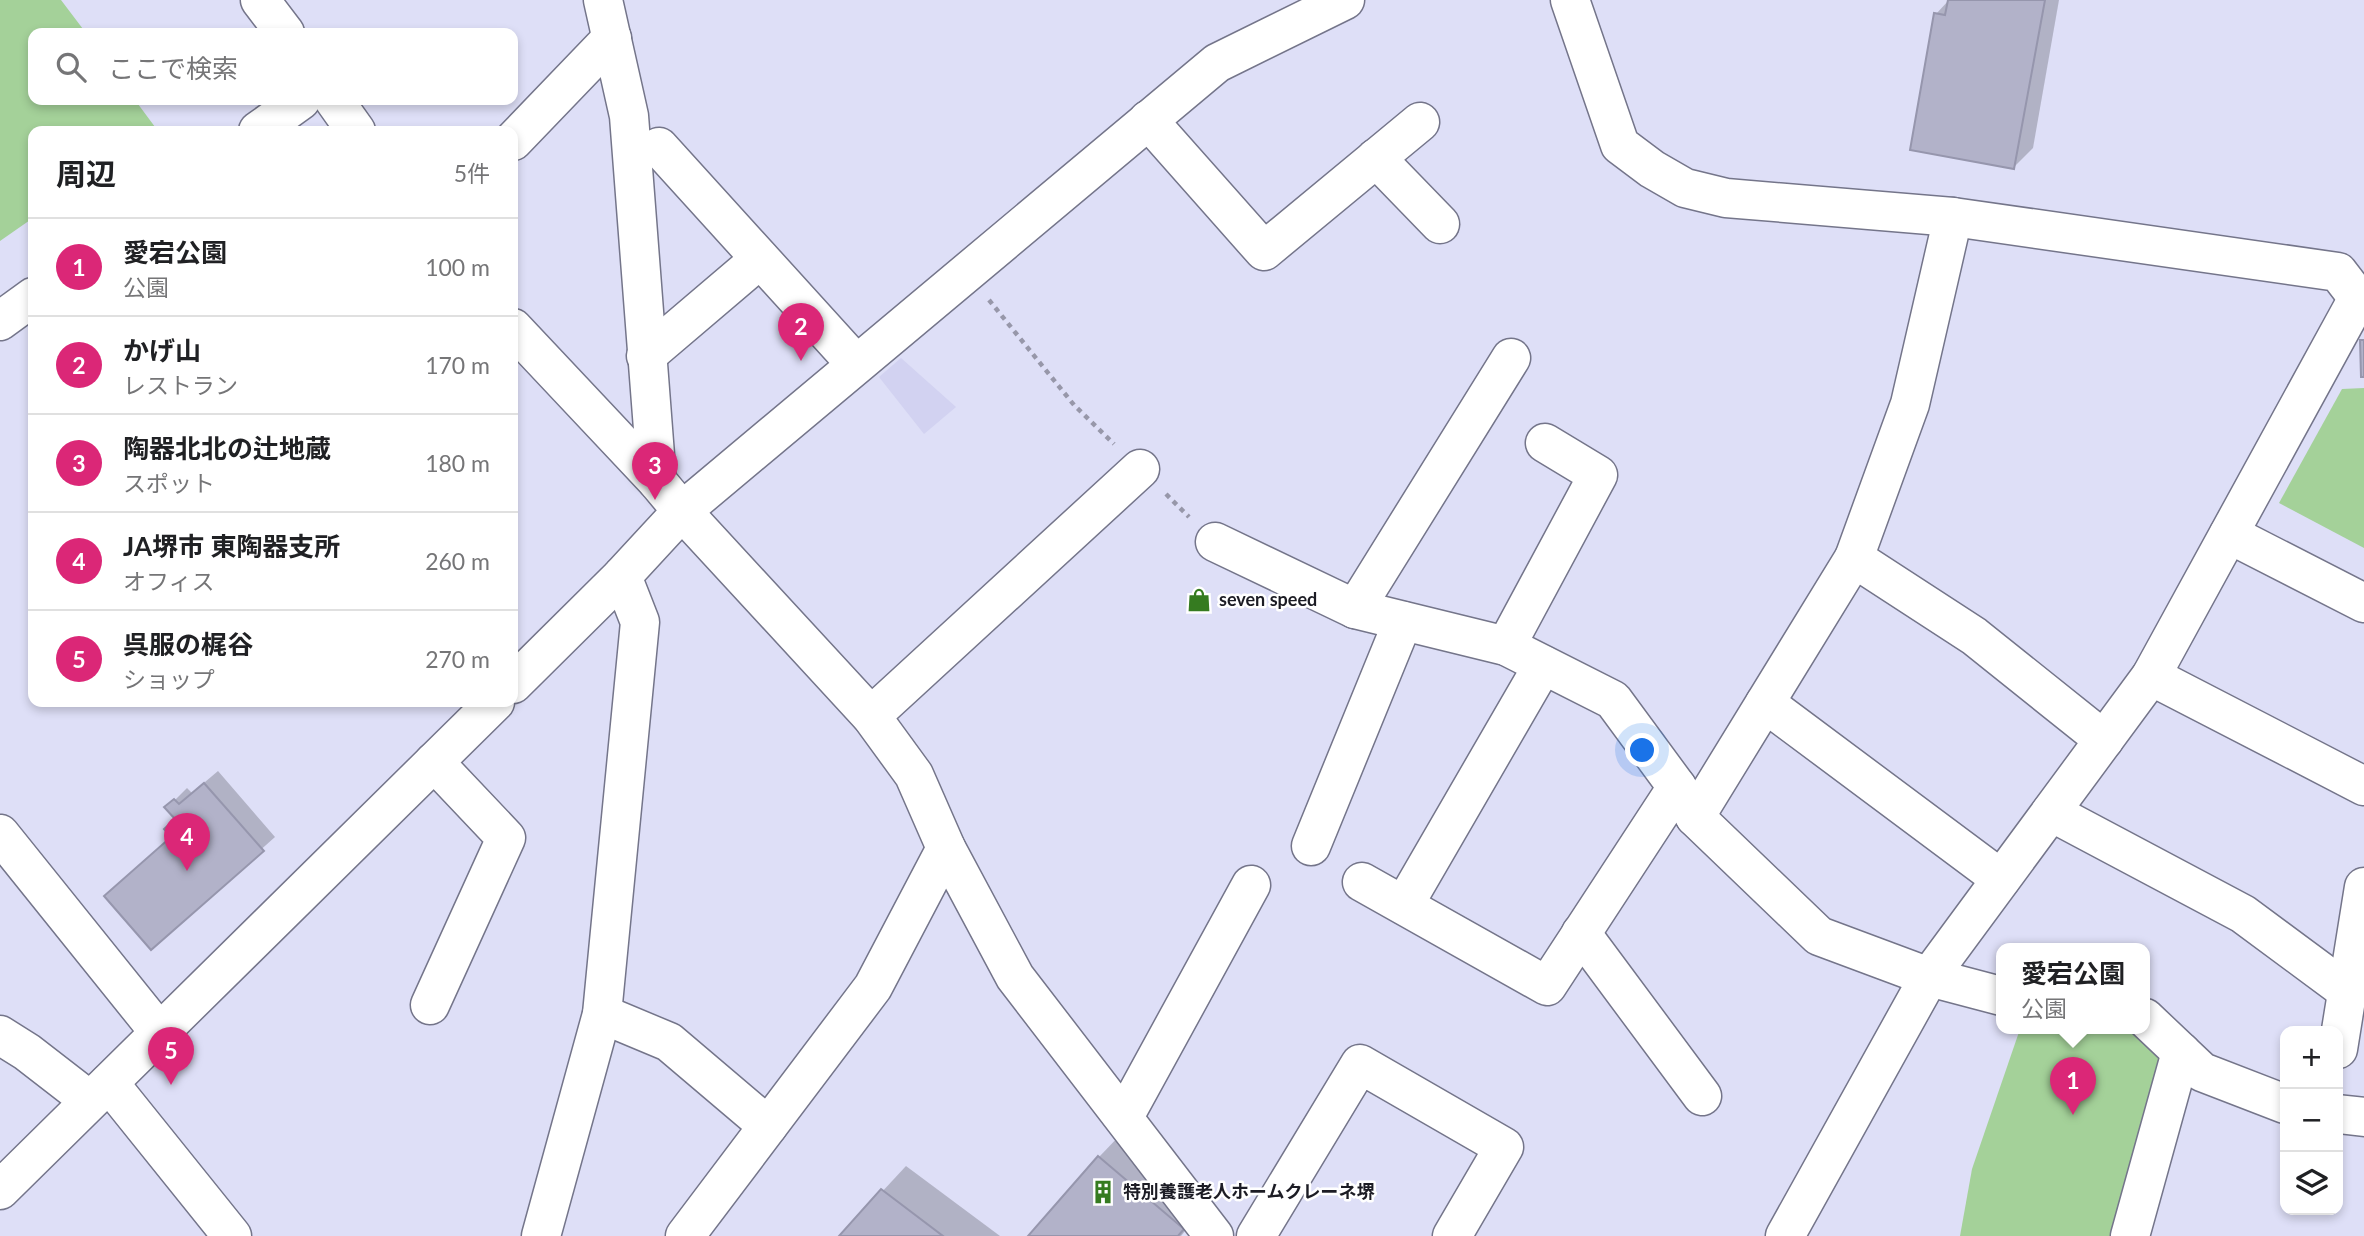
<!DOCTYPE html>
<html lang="ja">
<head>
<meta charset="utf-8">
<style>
  :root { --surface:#fff; --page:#f6f6f6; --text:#202124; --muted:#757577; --line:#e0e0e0; --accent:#db2777 }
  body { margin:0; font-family:Lato,"Noto Sans JP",sans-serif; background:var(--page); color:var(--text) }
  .controls { position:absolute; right:21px; bottom:21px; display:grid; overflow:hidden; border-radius:14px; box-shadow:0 4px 10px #0003 }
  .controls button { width:63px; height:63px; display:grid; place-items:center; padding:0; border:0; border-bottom:2px solid var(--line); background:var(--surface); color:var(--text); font:35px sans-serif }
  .you { position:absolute; left:1643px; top:751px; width:24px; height:24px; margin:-18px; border:5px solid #fff; border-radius:50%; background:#1a73e8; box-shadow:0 0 0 10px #1a73e833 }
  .badge { display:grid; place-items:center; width:46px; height:46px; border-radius:50%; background:var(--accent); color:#fff; font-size:23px; font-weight:700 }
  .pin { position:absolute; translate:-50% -58px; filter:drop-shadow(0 2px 4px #0008) }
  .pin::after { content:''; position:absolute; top:37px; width:24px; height:21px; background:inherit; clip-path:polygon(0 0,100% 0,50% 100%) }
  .popup { position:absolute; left:1996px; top:943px; width:154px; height:91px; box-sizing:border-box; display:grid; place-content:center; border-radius:14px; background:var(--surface); filter:drop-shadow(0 2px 5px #0005); font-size:23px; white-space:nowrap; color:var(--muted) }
  .popup b { font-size:26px; color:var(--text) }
  .popup::after { content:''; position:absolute; left:50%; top:100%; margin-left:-14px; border:14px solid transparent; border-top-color:var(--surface) }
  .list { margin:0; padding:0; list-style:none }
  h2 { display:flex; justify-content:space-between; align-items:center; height:91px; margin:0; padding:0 28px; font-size:30px }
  h2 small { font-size:23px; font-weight:400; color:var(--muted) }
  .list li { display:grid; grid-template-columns:46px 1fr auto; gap:21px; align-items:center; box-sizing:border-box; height:98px; padding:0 28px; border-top:2px solid var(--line) }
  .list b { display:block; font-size:26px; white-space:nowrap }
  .list p { margin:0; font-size:23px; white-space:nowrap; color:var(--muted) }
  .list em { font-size:23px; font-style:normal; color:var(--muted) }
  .icon { flex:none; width:38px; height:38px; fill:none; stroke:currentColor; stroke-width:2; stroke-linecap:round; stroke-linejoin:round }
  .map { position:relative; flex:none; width:2364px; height:1236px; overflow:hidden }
  .search { position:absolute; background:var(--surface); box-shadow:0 4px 10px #0003; left:28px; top:28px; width:490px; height:77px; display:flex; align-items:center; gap:18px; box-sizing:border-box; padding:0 24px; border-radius:14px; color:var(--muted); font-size:26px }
  .panel { position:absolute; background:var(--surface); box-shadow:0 4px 10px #0003; left:28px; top:126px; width:490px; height:581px; border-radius:14px }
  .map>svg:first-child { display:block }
  .built { fill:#d2d2f1 }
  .green { fill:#a4d199 }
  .shadow { fill:#0003 }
  .building { fill:#b2b2c9; stroke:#9696ad; stroke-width:2 }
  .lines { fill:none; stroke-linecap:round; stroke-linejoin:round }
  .minor-casing { stroke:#74758a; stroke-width:41 }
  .path { stroke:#9797a9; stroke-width:4.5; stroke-dasharray:5 5; stroke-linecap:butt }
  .minor { stroke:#fff; stroke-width:38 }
  .labels { text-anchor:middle; stroke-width:5; stroke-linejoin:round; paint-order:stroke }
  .poi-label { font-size:18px; font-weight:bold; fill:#1c1c24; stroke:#fff; text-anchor:start }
</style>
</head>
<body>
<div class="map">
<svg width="2364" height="1236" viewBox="0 0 2364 1236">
  <rect width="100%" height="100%" fill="#dedff7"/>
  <path class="built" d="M901,358l55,49 -32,27 -45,-57z"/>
  <g class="green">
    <path d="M0,0h61l25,33h-53v67h102l23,31h-125v87l-33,23z"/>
    <path d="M2364,388v160l-85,-45 63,-114z"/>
    <path d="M2020,1029h112l38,31 -46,176h-164l12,-67z"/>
  </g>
  <g class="shadow">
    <path d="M2059,0l-26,148 -19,19 -78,-153 13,-14z"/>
    <path d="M218,771l57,66 -124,110 26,-128 -10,-11 20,-20 5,5z"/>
    <path d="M1123,1132l84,72 -26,32h-151l69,-79z"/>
    <path d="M906,1166l94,70h-159z"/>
  </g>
  <g class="building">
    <path d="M1948,0h97l-31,169 -104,-19 24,-137 11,2z"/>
    <path d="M2360,340h4v37h-3z"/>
    <path d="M204,783l60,68 -113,99 -47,-54 67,-59 -7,-8 11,-10 -11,-12 10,-8 5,5z"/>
    <path d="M1098,1156l86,73 -6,7h-150z"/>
    <path d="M881,1189l62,47h-104z"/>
  </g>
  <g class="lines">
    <g class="minor-casing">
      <g id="minor">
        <path d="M260,0l25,33"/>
        <path d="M603,0l26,116 28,365"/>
        <path d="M1570,0l50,145 32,24 33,19 41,10 227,19 385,55 20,26"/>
        <path d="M334,100l22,31"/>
        <path d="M1148,120l116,131 156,-129"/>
        <path d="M258,131l43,-31"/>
        <path d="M513,141l99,-103"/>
        <path d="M659,147l197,217"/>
        <path d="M1376,158l64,66"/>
        <path d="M0,321l33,-24"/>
        <path d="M513,328l144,153 25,30 189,205 43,59 32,73 69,129 199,259"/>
        <path d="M646,356l114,-97"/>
        <path d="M2229,534l135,69"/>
        <path d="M1215,542l140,67 151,37 107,54 64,87 18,30 124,119 110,41 72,19"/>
        <path d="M1854,558l56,-154 43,-187"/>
        <path d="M1355,609l156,-251"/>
        <path d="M1506,646l92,-171 -53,-32"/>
        <path d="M2151,676l213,110"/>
        <path d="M513,684l109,-108 60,-65 535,-448 128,-63"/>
        <path d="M1765,703l236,176"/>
        <path d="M871,716l269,-247"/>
        <path d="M2051,812l192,102 104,77"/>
        <path d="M1695,817l159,-259 120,78 130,104"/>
        <path d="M0,834l160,199"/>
        <path d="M1311,846l92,-225"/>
        <path d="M1362,882l185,104 130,-199"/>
        <path d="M1404,905l139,-240"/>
        <path d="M1581,933l121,163"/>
        <path d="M430,1005l76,-167 -72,-76"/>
        <path d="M602,1014l67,28 99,84"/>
        <path d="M2145,1018l57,54 83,32"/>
        <path d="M0,1035l27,17 62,48"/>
        <path d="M2338,1049l26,-162"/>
        <path d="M109,1083l123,153"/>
        <path d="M2338,1114l26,3"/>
        <path d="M1124,1117l127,-232"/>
        <path d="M0,1190l495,-488"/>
        <path d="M541,1236l61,-222 38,-392 -18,-46"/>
        <path d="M685,1236l188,-249 73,-139"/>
        <path d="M1256,1236l104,-172 144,83 -52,89"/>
        <path d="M1785,1236l144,-259 222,-301 207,-378h6"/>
        <path d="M2130,1236l51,-184"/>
      </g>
    </g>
    <g class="path">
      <path d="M989,300l85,105 40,39"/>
      <path d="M1166,494l23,23"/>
    </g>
    <use href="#minor" class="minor"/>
  </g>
  <defs>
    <g id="shop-bare" transform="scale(1.89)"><path d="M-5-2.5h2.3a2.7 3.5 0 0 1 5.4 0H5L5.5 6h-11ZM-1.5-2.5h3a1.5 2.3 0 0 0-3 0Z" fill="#357b20" stroke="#fff" stroke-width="2.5" paint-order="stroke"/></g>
    <g id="building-bare" transform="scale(1.89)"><path d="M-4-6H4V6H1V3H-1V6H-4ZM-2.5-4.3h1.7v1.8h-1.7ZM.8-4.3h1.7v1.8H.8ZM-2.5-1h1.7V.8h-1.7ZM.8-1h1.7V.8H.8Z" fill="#357b20" stroke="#fff" stroke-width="2.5" paint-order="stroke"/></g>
  </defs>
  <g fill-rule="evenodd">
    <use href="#shop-bare" x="1199" y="600"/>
    <use href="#building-bare" x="1103" y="1192"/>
  </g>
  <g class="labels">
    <g class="poi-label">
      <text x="1219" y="606">seven speed</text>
      <text x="1123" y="1198">特別養護老人ホームクレーネ堺</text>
    </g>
  </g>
</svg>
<div class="controls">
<button>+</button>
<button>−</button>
<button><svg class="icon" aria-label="layers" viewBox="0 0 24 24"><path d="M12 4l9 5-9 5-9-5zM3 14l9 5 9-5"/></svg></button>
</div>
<div class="you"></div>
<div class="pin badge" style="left:2073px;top:1115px">1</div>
<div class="popup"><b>愛宕公園</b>公園</div>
<div class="pin badge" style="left:801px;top:361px">2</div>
<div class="pin badge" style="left:655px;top:500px">3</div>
<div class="pin badge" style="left:187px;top:871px">4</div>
<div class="pin badge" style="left:171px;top:1085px">5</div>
<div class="search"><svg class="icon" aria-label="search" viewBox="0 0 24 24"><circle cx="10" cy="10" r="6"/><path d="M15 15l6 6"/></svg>ここで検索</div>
<section class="panel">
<h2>周辺<small>5件</small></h2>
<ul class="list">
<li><span class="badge">1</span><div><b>愛宕公園</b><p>公園</p></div><em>100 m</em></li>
<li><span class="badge">2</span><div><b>かげ山</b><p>レストラン</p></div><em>170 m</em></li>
<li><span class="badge">3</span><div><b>陶器北北の辻地蔵</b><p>スポット</p></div><em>180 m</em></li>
<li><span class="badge">4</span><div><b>JA堺市 東陶器支所</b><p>オフィス</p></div><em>260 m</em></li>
<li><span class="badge">5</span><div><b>呉服の梶谷</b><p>ショップ</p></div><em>270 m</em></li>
</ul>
</section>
</div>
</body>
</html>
